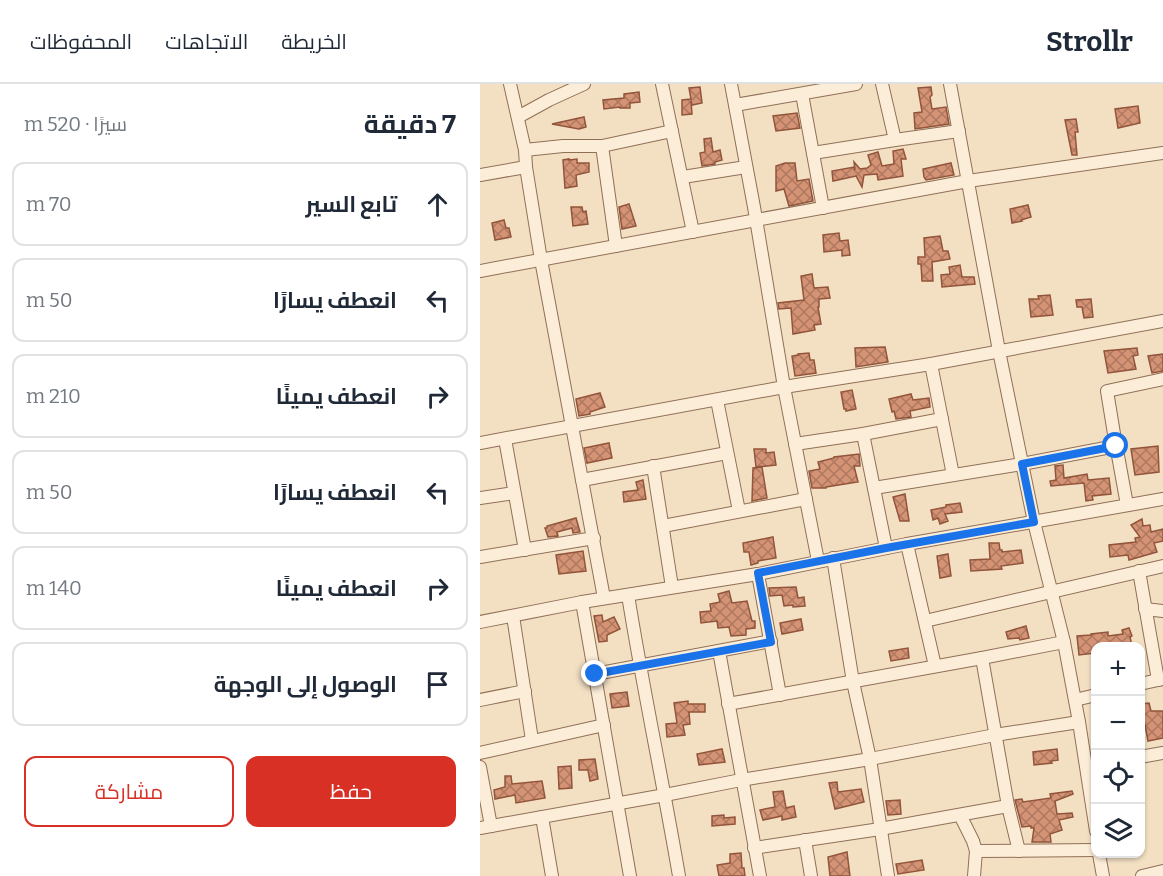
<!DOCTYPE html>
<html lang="ar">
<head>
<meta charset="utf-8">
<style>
  :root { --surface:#fff; --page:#f2f2f3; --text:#1f2937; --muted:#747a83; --line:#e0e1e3; --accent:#d93025 }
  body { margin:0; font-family:Bitter,Cairo,serif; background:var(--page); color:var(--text); direction:rtl }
  .controls { position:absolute; right:18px; bottom:18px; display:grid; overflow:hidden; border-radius:12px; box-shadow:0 2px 4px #0004 }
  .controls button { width:54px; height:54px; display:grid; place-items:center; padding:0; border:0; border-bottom:2px solid var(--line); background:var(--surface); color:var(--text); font:30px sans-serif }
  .stop { position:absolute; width:18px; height:18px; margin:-14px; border:4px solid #1a73e8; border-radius:50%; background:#fff }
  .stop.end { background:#1a73e8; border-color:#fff; box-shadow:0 2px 6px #0008 }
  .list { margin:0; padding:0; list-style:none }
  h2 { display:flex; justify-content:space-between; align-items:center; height:78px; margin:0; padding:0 24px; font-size:26px }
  h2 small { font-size:20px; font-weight:400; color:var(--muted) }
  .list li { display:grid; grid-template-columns:39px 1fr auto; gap:18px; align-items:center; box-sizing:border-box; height:84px; margin:0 12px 12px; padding:0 12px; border:2px solid var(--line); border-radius:12px }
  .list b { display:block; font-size:22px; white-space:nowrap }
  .list em { font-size:20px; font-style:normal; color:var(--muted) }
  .actions { display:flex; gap:12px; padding:18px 24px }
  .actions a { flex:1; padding:14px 0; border:2px solid var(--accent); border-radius:12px; text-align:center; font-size:21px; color:var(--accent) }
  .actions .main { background:var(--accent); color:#fff }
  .icon { flex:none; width:33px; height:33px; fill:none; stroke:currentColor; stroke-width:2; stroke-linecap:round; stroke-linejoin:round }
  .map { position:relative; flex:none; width:683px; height:792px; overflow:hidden; direction:ltr }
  header { display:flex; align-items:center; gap:36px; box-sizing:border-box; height:84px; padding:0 30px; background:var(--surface); border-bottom:2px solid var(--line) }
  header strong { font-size:28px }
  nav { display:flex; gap:33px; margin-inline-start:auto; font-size:21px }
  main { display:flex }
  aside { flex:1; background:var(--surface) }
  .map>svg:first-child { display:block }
  .building { fill:url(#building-cross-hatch); stroke:#92543a; stroke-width:1.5 }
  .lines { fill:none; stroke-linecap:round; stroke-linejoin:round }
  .minor-casing { stroke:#906f57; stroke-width:14 }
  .minor { stroke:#fcedd8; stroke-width:12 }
  .route { stroke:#1a73e8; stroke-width:8 }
</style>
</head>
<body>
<header>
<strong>Strollr</strong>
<nav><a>الخريطة</a><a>الاتجاهات</a><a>المحفوظات</a></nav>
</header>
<main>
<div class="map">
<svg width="683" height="792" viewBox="0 0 683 792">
  <defs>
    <pattern id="building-cross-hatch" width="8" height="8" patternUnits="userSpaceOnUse" patternTransform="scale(1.5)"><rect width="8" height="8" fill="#d59375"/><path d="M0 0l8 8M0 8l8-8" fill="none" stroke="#ae785f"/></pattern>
  </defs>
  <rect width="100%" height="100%" fill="#f3e0c3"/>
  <g class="building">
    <path d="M220,3l2,16 -10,2 -1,-4 1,13 -10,1v-15l9,-1 -2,-11z"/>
    <path d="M451,3l1,8 -2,2 2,12 14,-2 3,17 -34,5 -1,-16 8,-1 -4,-24z"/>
    <path d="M159,8l1,10 -10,1v5h-10v-1l-16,2 -1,-9 21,-2v-4z"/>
    <path d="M658,22l2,17 -22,5 -3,-19z"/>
    <path d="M317,29l3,15 -24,3 -3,-15z"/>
    <path d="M104,33l2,10 -7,2 -27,-5z"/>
    <path d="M596,35l2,13h-3l2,23h-5l-7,-35z"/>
    <path d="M231,54l2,14 7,-2 2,10 -7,2v2l-13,2 -2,-13 5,-1 -1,-13z"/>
    <path d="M423,65l3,10h-5l2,17 -25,4 -1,-6 -13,1 -2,12 -6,-11 -23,5 -1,-10 22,-4 1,3 -1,-8 6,7 7,-1 4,-3 -3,-10 10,-3 4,14 12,-2 -1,-13z"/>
    <path d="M89,75v1l8,-1v4h12v9l-13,3 1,11 -12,2 -2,-28z"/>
    <path d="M305,79h10l2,18 12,-2 4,22 -24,5 -5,-17 -8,2v-25z"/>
    <path d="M471,79l3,12 -28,5 -2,-3 -1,-8z"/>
    <path d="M149,120l7,22 -14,3 -3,-22z"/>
    <path d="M548,121l3,12 -10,3 1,1 -10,2 -2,-14z"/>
    <path d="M91,123h11l1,5 3,-1 2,13 -15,2z"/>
    <path d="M24,136l2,8h3l2,9 -16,3 -3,-17z"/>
    <path d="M359,149l1,8 8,-1 2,15 -8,1v-6l-18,2 -1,-17z"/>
    <path d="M460,152l3,15h5l2,8 -18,3 1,19h-11l-1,-17h-3v-7h7l-1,-19z"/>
    <path d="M480,181l2,12h12l1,7 -33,3 -1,-12 9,-1 -1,-7z"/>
    <path d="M332,190l2,14 14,-1 2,11 -11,1v8h-1l3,17 -7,1 1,5 -22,4 -2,-26 -12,1 -1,-6 26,-3 -3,-24z"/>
    <path d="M570,211l3,20 -22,2 -2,-18h10l-1,-3z"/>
    <path d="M611,215l2,18 -9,1 -2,-11h-5l-1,-7z"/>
    <path d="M405,263l3,15 -32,5 -1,-19z"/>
    <path d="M657,264l1,7 -5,1 3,13 -28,4 -4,-22z"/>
    <path d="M329,269l1,7h4l2,13 -21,3 -3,-20 6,-1v-1z"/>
    <path d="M683,270v17l-11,2 -4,-17z"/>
    <path d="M372,306l4,19 -10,2v-2h-2l-3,-17z"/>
    <path d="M120,309l5,14 -15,5v2l-11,2 -3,-17z"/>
    <path d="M431,310l2,6 16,-2 1,9 -20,4 1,6 -15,2 -2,-8 -2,1 -3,-13z"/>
    <path d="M129,359l3,15 -25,5 -3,-15z"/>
    <path d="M678,362l1,26 -24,3 -4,-26z"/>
    <path d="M274,365h12v4l8,-1 2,13 -20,2z"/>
    <path d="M379,370l1,12h-6l4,16 -32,5v1h-14l-3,-17 11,-2 -2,-7 16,-4v-1z"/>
    <path d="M583,381l1,13 23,-4 1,6 21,-2 2,16 -19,2 1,4 -7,1 -2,-18 -33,3 -1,-5 6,-1 -1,-14z"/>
    <path d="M282,383l5,31 -15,3 1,-33z"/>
    <path d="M163,396l3,19 -22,3 -1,-10 15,-2 -2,-8z"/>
    <path d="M425,410l4,27h-9l-7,-24z"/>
    <path d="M480,419l2,9 -17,2 3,7 -8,3 -2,-6 -5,2 -2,-10 15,-3v-2z"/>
    <path d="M96,434l4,14 -7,1 -1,-5 -15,4 1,4 -10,1 -3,-9h2v-2z"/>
    <path d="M662,435l1,7 7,-1 1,7 12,-3v12l-9,2 3,9 -28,8 -1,-5 -18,2 -1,-12 27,-3 -1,-4 5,-1 -9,-12z"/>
    <path d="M293,453l3,21 -18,3v2l-7,2 -2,-13h-5l-1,-9z"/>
    <path d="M509,459h10l1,7h2v2l19,-2 2,13 -22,3 1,3 -31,2 -1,-11 20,-1z"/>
    <path d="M103,467l3,20 -27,3 -3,-19z"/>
    <path d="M468,470l3,22 -11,2 -3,-22z"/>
    <path d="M316,503l2,11 6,-1 1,9 -12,1v-2l-9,1 -2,-11 -12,1 -1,-8z"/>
    <path d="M249,507l3,12 15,-2 5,20h3v7l-9,1v6l-15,1 -2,-9 -11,1 -1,-7 -16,2 -1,-11 11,-1 -1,-7 10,-2 -2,-8z"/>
    <path d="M122,531l1,7 11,-5 6,12 -13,6v6l-8,1 -5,-26z"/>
    <path d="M321,535l2,11 -21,4 -2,-11z"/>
    <path d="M546,542l3,12 -9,2 -1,-2 -11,1 -2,-7z"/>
    <path d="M649,544l3,8 -2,1 2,9h-37v7l-16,2 -2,-19 14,-1v-1l17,-2v4l15,-2 -1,-4z"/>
    <path d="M428,564l1,10 -18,3 -2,-10z"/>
    <path d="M147,608l2,14 -17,2 -2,-14z"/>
    <path d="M208,617v3h17v8h-16l1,12 -7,1 2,10 -18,2 -1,-13 11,-1 -3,-20z"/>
    <path d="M669,619l2,8h12v27l-15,3 -7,-37z"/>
    <path d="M242,665l3,13 -26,3 -2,-11z"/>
    <path d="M577,665l1,11 -7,1 1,2 -18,2 -1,-13z"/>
    <path d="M115,675l3,20 -8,2 -2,-11h-9v-10z"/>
    <path d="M91,682l1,22 -13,1 -1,-22z"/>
    <path d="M25,692h6l1,8 30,-3 3,17 -29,5 -1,-8 -20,4 -1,-9 11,-3z"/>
    <path d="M357,698l1,10 23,-3 3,13 -29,7 -6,-26z"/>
    <path d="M303,707l3,17 8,-2 2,11 -14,3v-4l-19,4 -3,-10 15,-3 -2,-15z"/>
    <path d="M592,707l1,3 -18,7 2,13 15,-1 1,4 -14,3 3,10 -12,4 1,8h-19l2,-14h-3v-2l-9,1 -7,-27 7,-1 1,3 28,-4 -1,-4z"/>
    <path d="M420,716l1,14 -13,1 -2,-14z"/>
    <path d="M244,731v3l11,-1v7l-23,2v-10z"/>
    <path d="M367,768l3,24h-20l-2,-19z"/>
    <path d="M261,769l1,15h2l1,8h-26l-2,-11 13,-2v-9z"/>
    <path d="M442,776l2,10 -26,4 -2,-10z"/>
  </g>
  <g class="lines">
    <g class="minor-casing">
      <g id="minor">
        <path d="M30,0l15,66 1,17 15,93 63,338"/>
        <path d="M182,0l31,148"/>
        <path d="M251,0l23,123 30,180 34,174"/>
        <path d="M402,0l13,56"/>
        <path d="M470,0l49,267 35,171 30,120 15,80 17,109"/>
        <path d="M322,10l21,114"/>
        <path d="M255,21l121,-21"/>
        <path d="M38,33l31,-17 35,-16"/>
        <path d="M122,62l14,100"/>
        <path d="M45,66l38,-4h39l70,-15"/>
        <path d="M333,69l82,-13 64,-9"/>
        <path d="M0,91l46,-8"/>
        <path d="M203,93l63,-10"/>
        <path d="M0,187l488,-90 195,-28"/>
        <path d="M451,280l22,111"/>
        <path d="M237,316l22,111"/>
        <path d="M383,350l23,114"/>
        <path d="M25,355l20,111"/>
        <path d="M635,355l12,66"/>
        <path d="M0,359l304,-56 147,-23 232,-43"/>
        <path d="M315,360l68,-10 79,-15"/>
        <path d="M173,382l19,121"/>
        <path d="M102,396l145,-27"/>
        <path d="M394,404l148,-24 94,-18 -9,-55 56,-12"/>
        <path d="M0,414l34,-5"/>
        <path d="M183,442l143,-27"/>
        <path d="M427,460l28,122"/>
        <path d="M0,473l114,-19"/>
        <path d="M353,474l20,124 17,77 18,117"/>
        <path d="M659,487l19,109 5,-1"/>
        <path d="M278,490l22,121"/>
        <path d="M148,511c15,94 35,187 51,281"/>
        <path d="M102,518l48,274"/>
        <path d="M665,525l18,2"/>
        <path d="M33,532l19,124"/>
        <path d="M445,537l238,-55"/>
        <path d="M0,538l102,-20 176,-28 149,-30 256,-45"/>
        <path d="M239,567l41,225"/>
        <path d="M502,574l26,148 11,45"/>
        <path d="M115,590l176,-33"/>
        <path d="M660,600l18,-4"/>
        <path d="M0,616l45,-9"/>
        <path d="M595,616l21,-5"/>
        <path d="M248,620l254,-46 82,-16"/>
        <path d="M0,669l124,-28"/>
        <path d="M660,673l23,-4"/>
        <path d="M0,683l11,59"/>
        <path d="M480,731l13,26 3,10 -2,25"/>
        <path d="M62,733l10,59"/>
        <path d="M0,744l185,-33 76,-15 129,-21 125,-24 84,-13"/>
        <path d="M325,756l6,36"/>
        <path d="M274,764l126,-19 128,-23"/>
        <path d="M496,767l120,-1"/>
        <path d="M619,770l4,22"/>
        <path d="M662,792l21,-5"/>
      </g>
    </g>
    <use href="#minor" class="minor"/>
  </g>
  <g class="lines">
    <path class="route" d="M115,590l176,-32 -13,-69 128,-25 148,-26 -12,-58 94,-18"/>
  </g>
</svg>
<div class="controls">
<button>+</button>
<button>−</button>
<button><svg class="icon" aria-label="locate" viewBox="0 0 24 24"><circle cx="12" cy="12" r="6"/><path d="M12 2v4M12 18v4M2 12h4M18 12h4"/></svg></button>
<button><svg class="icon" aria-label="layers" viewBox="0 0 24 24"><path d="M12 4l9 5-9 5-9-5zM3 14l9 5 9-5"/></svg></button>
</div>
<div class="stop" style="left:636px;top:362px"></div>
<div class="stop end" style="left:115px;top:590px"></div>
</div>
<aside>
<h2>7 دقيقة<small>سيرًا · 520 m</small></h2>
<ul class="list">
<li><svg class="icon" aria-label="ahead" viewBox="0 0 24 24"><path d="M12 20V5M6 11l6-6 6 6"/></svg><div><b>تابع السير</b></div><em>70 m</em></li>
<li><svg class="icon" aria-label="left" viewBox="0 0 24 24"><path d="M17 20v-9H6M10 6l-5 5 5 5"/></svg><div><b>انعطف يسارًا</b></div><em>50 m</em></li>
<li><svg class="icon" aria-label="right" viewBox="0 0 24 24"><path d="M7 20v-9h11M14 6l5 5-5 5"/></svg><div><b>انعطف يمينًا</b></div><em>210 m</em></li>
<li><svg class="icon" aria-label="left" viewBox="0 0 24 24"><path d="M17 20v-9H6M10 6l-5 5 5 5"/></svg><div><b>انعطف يسارًا</b></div><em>50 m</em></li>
<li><svg class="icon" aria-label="right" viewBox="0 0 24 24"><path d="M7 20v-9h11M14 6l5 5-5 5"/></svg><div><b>انعطف يمينًا</b></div><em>140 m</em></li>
<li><svg class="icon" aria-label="arrive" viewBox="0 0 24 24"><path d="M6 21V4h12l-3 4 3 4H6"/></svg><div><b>الوصول إلى الوجهة</b></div></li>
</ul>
<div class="actions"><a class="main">حفظ</a><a>مشاركة</a></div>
</aside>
</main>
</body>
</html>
